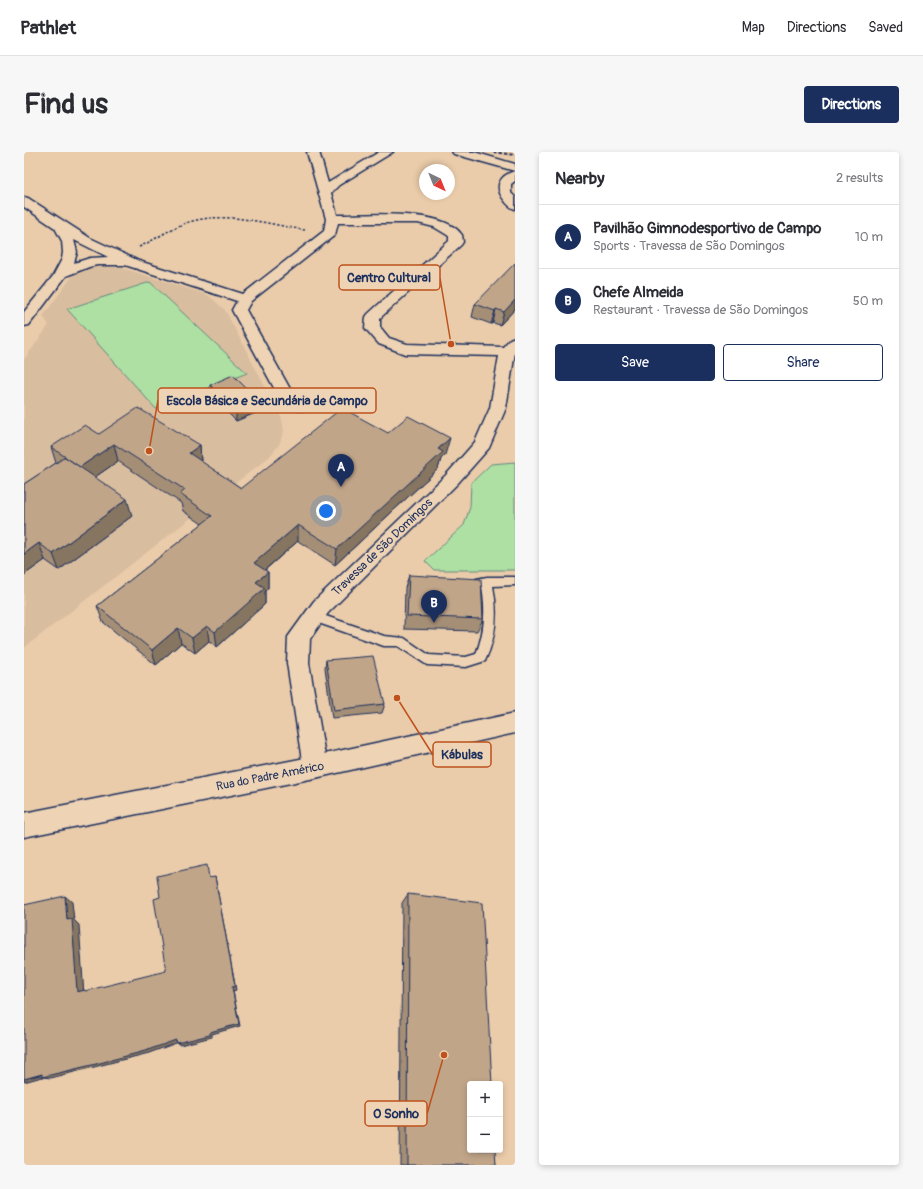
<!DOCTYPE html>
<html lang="en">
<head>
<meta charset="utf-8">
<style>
  :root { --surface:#fff; --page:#f7f7f7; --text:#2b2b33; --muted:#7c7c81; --line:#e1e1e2; --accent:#1b2f5e }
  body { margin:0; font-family:Pangolin,sans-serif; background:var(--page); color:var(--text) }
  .controls { position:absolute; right:12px; bottom:12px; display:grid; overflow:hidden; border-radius:4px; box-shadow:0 2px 6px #0003 }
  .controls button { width:36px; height:36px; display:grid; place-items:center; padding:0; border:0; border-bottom:1px solid var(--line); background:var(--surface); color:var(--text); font:20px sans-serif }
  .compass { position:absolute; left:395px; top:12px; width:36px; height:36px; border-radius:50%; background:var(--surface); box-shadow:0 2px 6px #0003; rotate:137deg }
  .you { position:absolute; left:302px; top:359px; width:14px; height:14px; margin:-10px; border:3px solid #fff; border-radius:50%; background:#1a73e8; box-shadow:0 0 0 6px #1a73e833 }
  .badge { display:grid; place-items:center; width:26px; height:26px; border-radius:50%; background:var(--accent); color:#fff; font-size:13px; font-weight:700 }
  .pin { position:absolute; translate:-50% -33px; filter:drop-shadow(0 1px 2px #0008) }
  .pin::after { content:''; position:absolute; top:21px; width:14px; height:12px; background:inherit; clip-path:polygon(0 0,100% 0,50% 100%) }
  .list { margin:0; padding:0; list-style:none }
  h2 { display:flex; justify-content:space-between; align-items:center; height:52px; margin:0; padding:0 16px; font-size:17px }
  h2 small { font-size:13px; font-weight:400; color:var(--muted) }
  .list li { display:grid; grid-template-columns:26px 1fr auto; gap:12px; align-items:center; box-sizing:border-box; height:64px; padding:0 16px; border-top:1px solid var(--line) }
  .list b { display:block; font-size:15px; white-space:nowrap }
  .list p { margin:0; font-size:13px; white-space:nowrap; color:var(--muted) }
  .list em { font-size:13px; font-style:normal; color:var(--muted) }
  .actions { display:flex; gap:8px; padding:12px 16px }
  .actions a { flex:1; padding:9px 0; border:1px solid var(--accent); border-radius:4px; text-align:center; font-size:14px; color:var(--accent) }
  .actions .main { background:var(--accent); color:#fff }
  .map { position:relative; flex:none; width:491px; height:1013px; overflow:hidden; border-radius:4px }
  header { display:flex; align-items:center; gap:24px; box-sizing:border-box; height:56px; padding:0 20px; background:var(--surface); border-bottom:1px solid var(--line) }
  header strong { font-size:19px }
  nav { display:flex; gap:22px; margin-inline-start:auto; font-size:14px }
  .intro { display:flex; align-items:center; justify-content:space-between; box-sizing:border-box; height:96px; padding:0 24px }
  h1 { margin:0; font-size:28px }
  .button { padding:10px 18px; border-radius:4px; background:var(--accent); color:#fff; font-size:14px; font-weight:700 }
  main { display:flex; gap:24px; padding:0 24px }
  aside { flex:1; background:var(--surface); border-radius:4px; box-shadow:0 2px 6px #0003 }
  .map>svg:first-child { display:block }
  .built { fill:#d9bd9f }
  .green { fill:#ade0a2; stroke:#648880 }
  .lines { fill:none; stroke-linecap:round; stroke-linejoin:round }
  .service-casing { stroke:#1b2f5e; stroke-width:3 }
  .minor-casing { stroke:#1b2f5e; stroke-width:3 }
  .tertiary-casing { stroke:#1b2f5e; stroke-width:3 }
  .path { stroke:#1b2f5e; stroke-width:1.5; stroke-dasharray:2.5 2; stroke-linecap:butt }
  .service { fill:#eed3b5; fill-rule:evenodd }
  .minor { fill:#eed3b5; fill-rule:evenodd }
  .tertiary { fill:#eed3b5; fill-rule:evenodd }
  .rail { stroke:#1b2f5e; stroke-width:2; stroke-dasharray:3.5 2; stroke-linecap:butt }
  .wall { fill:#a58e76; stroke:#1b2f5e }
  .shaded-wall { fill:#867460; stroke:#1b2f5e }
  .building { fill:#c0a589; stroke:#1b2f5e }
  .labels { text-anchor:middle; stroke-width:4; stroke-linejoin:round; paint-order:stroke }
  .street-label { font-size:12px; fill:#1b2f5e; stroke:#eed3b5 }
  .leader { fill:none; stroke:#bf511c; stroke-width:1.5 }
  .callout-dot { fill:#bf511c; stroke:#eed3b5; stroke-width:1.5 }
  .callout { fill:#eed3b5; stroke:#bf511c; stroke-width:1.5 }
  .callout-label { font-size:13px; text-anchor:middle; font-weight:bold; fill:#1b2f5e }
</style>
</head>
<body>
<header>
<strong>Pathlet</strong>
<nav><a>Map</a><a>Directions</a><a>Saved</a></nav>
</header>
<div class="intro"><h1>Find us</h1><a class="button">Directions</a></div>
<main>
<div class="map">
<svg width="491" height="1013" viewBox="0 0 491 1013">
  <rect width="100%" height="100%" fill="#eaccaa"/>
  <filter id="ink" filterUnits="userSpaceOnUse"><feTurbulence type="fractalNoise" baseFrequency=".025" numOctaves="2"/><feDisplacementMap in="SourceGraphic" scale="8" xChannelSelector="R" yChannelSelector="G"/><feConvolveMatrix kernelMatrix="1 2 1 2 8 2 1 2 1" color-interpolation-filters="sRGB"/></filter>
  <g filter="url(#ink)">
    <path class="built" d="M79,114l16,1 89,28 17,15 57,109 2,12 -5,14 -10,12 -245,191v-288l25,-35 -6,-9 31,-42 12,-7z"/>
    <g class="green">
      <path d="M126,130l97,91 -91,36 -89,-100z"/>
      <path d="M491,310v108h-81l-9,-9 39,-36 6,-18 1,-24 20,-19z"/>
    </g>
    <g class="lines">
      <g class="service-casing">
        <path id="service" d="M463,425h28v8l-22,1c5,26 4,50 -8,75l-19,6 -39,-2 -29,-19h-14l-74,-26 -2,-3 2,-3 4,-2 70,24 20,2 25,17 37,2 10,-3c9,-23 10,-44 6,-68l-6,-1 -2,-3 2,-3z"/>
      </g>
      <g class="minor-casing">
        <g id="minor">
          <path d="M283,0h12l9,31 51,-31h14l-54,33 -8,8 6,22c31,0 107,-7 125,20l1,7 -2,3 -81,73v9l9,11 18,6 96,3 7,-8 5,-2v15l-9,56 -17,40 -31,35 -130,130 -18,26 -1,24 18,104 -3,8 -9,3 -9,-3 -3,-8 -16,-104 1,-26 26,-36 132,-126 29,-33 15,-34 9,-52 -94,-2 -26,-10 -14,-16 1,-11 2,-3 81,-73v-5l-15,-9 -16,-4h-80l-3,12 -84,66 -5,9 48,86 11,6 2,4 -2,4c-10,2 -20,-3 -25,-11l-48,-89 5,-9 -112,-36h-28l-8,2 -23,9 -37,49 -5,1v-14l29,-36 9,-17 1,-7 -1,-11 -7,-13 -31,-21v-10l4,1 62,40 49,23 104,33 81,-63 2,-12zM50,88l34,17 -18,1 -16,5 3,-11z"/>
          <path d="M428,0h22l41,12v7l-61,-17z"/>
          <path d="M491,19v10l-4,3v9l4,4v12c-5,-2 -7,-4 -10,-8 -11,-13 -7,-25 10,-30z"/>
        </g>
      </g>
      <g class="tertiary-casing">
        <path id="tertiary" d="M491,561v20l-200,45 -291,59v-24l291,-57z"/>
      </g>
      <path class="path" d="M115,95c16,-7 30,-18 47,-24 38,-13 80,1 119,7"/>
      <use href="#service" class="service"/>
      <use href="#minor" class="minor"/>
      <use href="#tertiary" class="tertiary"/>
      <path class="rail" d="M469,0l22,3"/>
    </g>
    <g class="wall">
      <path d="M451,152l40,5 -15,16 -7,-2 -2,1 -19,-7z"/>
      <path d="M186,233l49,16 1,10 -24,10 -26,-26z"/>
      <path d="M364,281l57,22 -4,4 -3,10 -103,96 -37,-24 -33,29 3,2v16l-3,3v13l-48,43 -8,-6 -14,12 -14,-10 -25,22 -53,-43 -6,-16 105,-82 -19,-13 -2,-8 -63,-42 -23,16 37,39 -73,54 -14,-10 -21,15v-91l32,-21 -5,-16 48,-13 101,11 1,17 40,26z"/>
      <path d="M385,423l74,44 -6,12 -73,-2 1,-41z"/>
      <path d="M302,508l59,44 -3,9 -50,5 -7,-50z"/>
      <path d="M384,742l88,271h-96l2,-262z"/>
    </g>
    <g class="shaded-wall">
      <path d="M491,148v9l-15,16 4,-13z"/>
      <path d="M472,157l-3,14 -2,1 4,-13z"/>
      <path d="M235,249l1,10 -24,10v-10z"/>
      <path d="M426,286l-5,17 -4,4 -3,10 -103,96 2,-16 101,-100z"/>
      <path d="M90,292l4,17 -33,23 -5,-17z"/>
      <path d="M176,293l1,18 -12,-10z"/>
      <path d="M103,347l5,17 -73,54 -6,-16z"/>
      <path d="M274,373v16l-44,38v-16z"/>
      <path d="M15,391l6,17 -21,15v-21z"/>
      <path d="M244,420v16l-3,3v13l-48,43 -2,-15 41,-50z"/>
      <path d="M183,474l2,15 -14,12 -3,-15z"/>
      <path d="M154,476l3,15 -25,22 -4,-15z"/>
      <path d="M191,725l21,113 -3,1 7,35 -28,8v3l-32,8 -3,-2 33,-11 22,-45z"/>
      <path d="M41,744l7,6 2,18 5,5 5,70 -7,-3 -10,-72z"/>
      <path d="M152,888l3,2 -30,11 -98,25 -9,-1 -18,5v-3z"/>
    </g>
    <g class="building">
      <path d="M491,111v37l-11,12 -8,-3 -1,2 -20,-7z"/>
      <path d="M209,223l26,26 -23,10 -26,-26z"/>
      <path d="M114,256l62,37 -11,8 52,35 101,-80 46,25 20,-17 42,22 -12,11 5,3 -106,97 -39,-24 -44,38 14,9 -12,10 9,6 -50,44 -8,-6 -15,12 -14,-10 -26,22 -55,-44 115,-90 -32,-22 5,-4 -71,-46 -34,23 -29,-20 34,-22 14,9z"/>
      <path d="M41,305l62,42 -74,55 -14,-11 -15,11v-70z"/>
      <path d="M385,423l72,4 2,40 -76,-3z"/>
      <path d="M349,504l12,48 -51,6 -8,-50z"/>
      <path d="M183,713l2,13 6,-1 20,109 -3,1 7,37 -29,8v3l-33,8 -1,-3 -31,11 -49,13 -54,13v-3l-18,5v-174l41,-9 2,24 5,-1 5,73 8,-2v1l81,-20 -12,-72 6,-2 -3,-21z"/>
      <path d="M384,742l74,9 10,181h-22v66h25l1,15h-89z"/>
    </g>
  </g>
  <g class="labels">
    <g class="street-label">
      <text transform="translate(358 395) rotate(-44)" y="4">Travessa de São Domingos</text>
      <text transform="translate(246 624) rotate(-11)" y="4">Rua do Padre Américo</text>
    </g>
  </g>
  <path class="leader" d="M427 192L416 126M125 299L134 248M373 546L409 603M420 903L403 962"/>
  <g class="callout-dot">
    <circle cx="427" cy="192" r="4"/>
    <circle cx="125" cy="299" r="4"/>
    <circle cx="373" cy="546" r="4"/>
    <circle cx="420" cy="903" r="4"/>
  </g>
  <g class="callout">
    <rect x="315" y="113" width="101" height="25" rx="4"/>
    <rect x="134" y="236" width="218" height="25" rx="4"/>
    <rect x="409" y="590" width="58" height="25" rx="4"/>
    <rect x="341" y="949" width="62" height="25" rx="4"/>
  </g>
  <g class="callout-label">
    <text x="365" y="130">Centro Cultural</text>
    <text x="243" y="253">Escola Básica e Secundária de Campo</text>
    <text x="438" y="607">Kábulas</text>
    <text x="372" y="966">O Sonho</text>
  </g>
</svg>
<div class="controls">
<button>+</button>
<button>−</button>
</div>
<svg class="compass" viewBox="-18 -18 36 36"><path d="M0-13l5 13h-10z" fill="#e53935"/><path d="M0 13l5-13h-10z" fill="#7c7c81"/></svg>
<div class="you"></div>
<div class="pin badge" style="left:317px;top:335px">A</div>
<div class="pin badge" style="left:410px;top:471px">B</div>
</div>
<aside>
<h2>Nearby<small>2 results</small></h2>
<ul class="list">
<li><span class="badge">A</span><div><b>Pavilhão Gimnodesportivo de Campo</b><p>Sports · Travessa de São Domingos</p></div><em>10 m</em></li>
<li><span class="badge">B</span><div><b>Chefe Almeida</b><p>Restaurant · Travessa de São Domingos</p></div><em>50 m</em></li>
</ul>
<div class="actions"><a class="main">Save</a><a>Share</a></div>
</aside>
</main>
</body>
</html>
